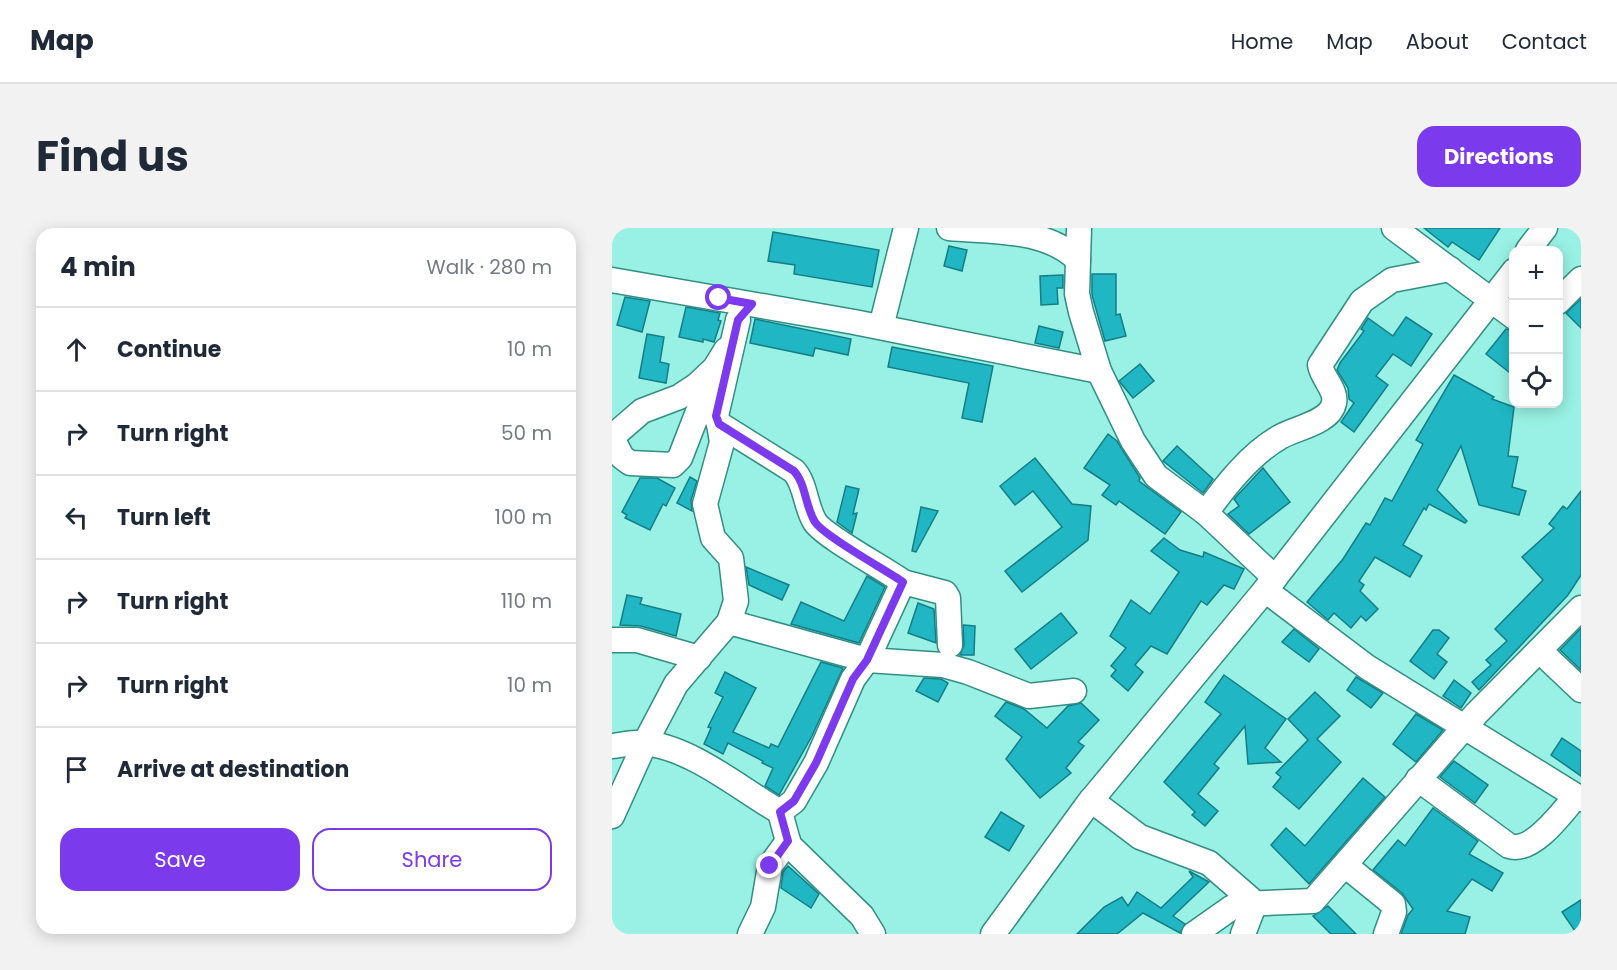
<!DOCTYPE html>
<html lang="en">
<head>
<meta charset="utf-8">
<style>
  :root { --surface:#fff; --page:#f2f2f3; --text:#1f2937; --muted:#747a83; --line:#e0e1e3; --accent:#7c3aed }
  body { margin:0; font-family:Poppins,sans-serif; background:var(--page); color:var(--text) }
  .controls { position:absolute; right:18px; top:18px; display:grid; overflow:hidden; border-radius:12px; box-shadow:0 3px 15px #0003 }
  .controls button { width:54px; height:54px; display:grid; place-items:center; padding:0; border:0; border-bottom:2px solid var(--line); background:var(--surface); color:var(--text); font:30px sans-serif }
  .stop { position:absolute; width:18px; height:18px; margin:-14px; border:4px solid #7c3aed; border-radius:50%; background:#fff }
  .stop.end { background:#7c3aed; border-color:#fff; box-shadow:0 2px 6px #0008 }
  .list { margin:0; padding:0; list-style:none }
  h2 { display:flex; justify-content:space-between; align-items:center; height:78px; margin:0; padding:0 24px; font-size:26px }
  h2 small { font-size:20px; font-weight:400; color:var(--muted) }
  .list li { display:grid; grid-template-columns:39px 1fr auto; gap:18px; align-items:center; box-sizing:border-box; height:84px; padding:0 24px; border-top:2px solid var(--line) }
  .list b { display:block; font-size:22px; white-space:nowrap }
  .list em { font-size:20px; font-style:normal; color:var(--muted) }
  .actions { display:flex; gap:12px; padding:18px 24px }
  .actions a { flex:1; padding:14px 0; border:2px solid var(--accent); border-radius:18px; text-align:center; font-size:21px; color:var(--accent) }
  .actions .main { background:var(--accent); color:#fff }
  .icon { flex:none; width:33px; height:33px; fill:none; stroke:currentColor; stroke-width:2; stroke-linecap:round; stroke-linejoin:round }
  .map { position:relative; flex:none; width:969px; height:706px; overflow:hidden; border-radius:18px }
  header { display:flex; align-items:center; gap:36px; box-sizing:border-box; height:84px; padding:0 30px; background:var(--surface); border-bottom:2px solid var(--line) }
  header strong { font-size:28px }
  nav { display:flex; gap:33px; margin-inline-start:auto; font-size:21px }
  .intro { display:flex; align-items:center; justify-content:space-between; box-sizing:border-box; height:144px; padding:0 36px }
  h1 { margin:0; font-size:42px }
  .button { padding:15px 27px; border-radius:18px; background:var(--accent); color:#fff; font-size:21px; font-weight:700 }
  main { display:flex; gap:36px; padding:0 36px }
  aside { flex:1; background:var(--surface); border-radius:18px; box-shadow:0 3px 15px #0003 }
  .map>svg:first-child { display:block }
  .building { fill:#20b6c3; stroke:#157d86; stroke-width:1.5 }
  .lines { fill:none; stroke-linecap:round; stroke-linejoin:round }
  .minor-casing { stroke:#328e83; stroke-width:27 }
  .minor { stroke:#fff; stroke-width:24 }
  .route { stroke:#7c3aed; stroke-width:8 }
</style>
</head>
<body>
<header>
<strong>Map</strong>
<nav><a>Home</a><a>Map</a><a>About</a><a>Contact</a></nav>
</header>
<div class="intro"><h1>Find us</h1><a class="button">Directions</a></div>
<main>
<aside>
<h2>4 min<small>Walk · 280 m</small></h2>
<ul class="list">
<li><svg class="icon" aria-label="ahead" viewBox="0 0 24 24"><path d="M12 20V5M6 11l6-6 6 6"/></svg><div><b>Continue</b></div><em>10 m</em></li>
<li><svg class="icon" aria-label="right" viewBox="0 0 24 24"><path d="M7 20v-9h11M14 6l5 5-5 5"/></svg><div><b>Turn right</b></div><em>50 m</em></li>
<li><svg class="icon" aria-label="left" viewBox="0 0 24 24"><path d="M17 20v-9H6M10 6l-5 5 5 5"/></svg><div><b>Turn left</b></div><em>100 m</em></li>
<li><svg class="icon" aria-label="right" viewBox="0 0 24 24"><path d="M7 20v-9h11M14 6l5 5-5 5"/></svg><div><b>Turn right</b></div><em>110 m</em></li>
<li><svg class="icon" aria-label="right" viewBox="0 0 24 24"><path d="M7 20v-9h11M14 6l5 5-5 5"/></svg><div><b>Turn right</b></div><em>10 m</em></li>
<li><svg class="icon" aria-label="arrive" viewBox="0 0 24 24"><path d="M6 21V4h12l-3 4 3 4H6"/></svg><div><b>Arrive at destination</b></div></li>
</ul>
<div class="actions"><a class="main">Save</a><a>Share</a></div>
</aside>
<div class="map">
<svg width="969" height="706" viewBox="0 0 969 706">
  <rect width="100%" height="100%" fill="#98f1e4"/>
  <g class="building">
    <path d="M812,0h76l-21,32 -27,-18 -4,5z"/>
    <path d="M161,4l106,18 -7,37 -78,-13 1,-9 -27,-4z"/>
    <path d="M337,18l18,4 -5,21 -18,-5z"/>
    <path d="M480,46h24v41l4,-1 6,22 -21,5 -13,-46z"/>
    <path d="M451,47v13h-6l1,16 -17,1 -1,-29z"/>
    <path d="M13,69l25,4 -8,31 -25,-7z"/>
    <path d="M969,71v29l-15,-15z"/>
    <path d="M74,79l34,6 -2,7 3,1 -7,21 -11,-3v3l-24,-5z"/>
    <path d="M794,89l26,17 -21,32 -18,-12 -17,22 12,9 -34,47 -13,-10 13,-19 -5,-4 -1,-11 -11,-18 3,-7 24,-32 -3,-2 7,-11 25,18z"/>
    <path d="M143,91l96,20 -3,16 -33,-7 -2,8 -63,-13z"/>
    <path d="M427,98l24,6 -4,16 -24,-5z"/>
    <path d="M894,101l8,2v45l-28,-22z"/>
    <path d="M35,106l17,3 -4,25 9,2 -3,19 -27,-5z"/>
    <path d="M280,119l101,19 -11,56 -20,-4 7,-35 -81,-16z"/>
    <path d="M528,136l14,17 -21,17 -14,-17z"/>
    <path d="M842,147l40,22 -2,2 22,8 -6,49 10,1 -6,30 14,4 -7,24 -40,-10 -18,-59 -24,44 30,31 -2,2 -36,-19 -3,6 -2,-2 -21,37 19,11 -12,21 -35,-20 -16,24 5,4 -4,6 18,18 -12,12 -5,-5 -10,12 -17,-15 -6,7 -21,-18 36,-43 23,-36 4,2 15,-27 7,3 31,-57 -7,-4z"/>
    <path d="M496,206l9,7 23,37 -1,3 42,31 -16,22 -46,-33 -3,4 -14,-10 8,-10 -26,-17z"/>
    <path d="M565,218l36,33 -10,14 -40,-32z"/>
    <path d="M423,230l37,46 19,2 -3,34 -66,52 -17,-21 57,-44 -29,-36 -18,14 -15,-19z"/>
    <path d="M651,240l27,34 -41,32 -21,-20 11,-8 -5,-7z"/>
    <path d="M78,249l7,4 -6,19 1,11 -15,-8z"/>
    <path d="M28,250h17l18,10 -9,18 -3,-2 -13,26 -25,-12 2,-3 -5,-3z"/>
    <path d="M234,258l13,3 -6,25 4,-1 -5,20 -15,-11z"/>
    <path d="M969,263v84l-13,20 -89,95 -7,-8 19,-17 -5,-5 21,-19 -12,-12 48,-49 -21,-23 32,-29 -5,-4 14,-18 4,3z"/>
    <path d="M309,279l17,4 -22,41 -4,-1z"/>
    <path d="M552,310l16,12 23,7 1,-5 40,17 -10,20 -10,-4 -17,20 -6,-4 -34,53 -16,-8 -16,19 8,7 -15,19 -17,-15 5,-6 -5,-4 15,-18 -16,-12 21,-36 19,14 29,-42 -28,-21z"/>
    <path d="M134,339l43,18 -7,15 -33,-15z"/>
    <path d="M255,348l18,11 -26,56 -68,-19 10,-22 43,19z"/>
    <path d="M15,367l15,3 -2,6 41,10 -5,22 -35,-10 -21,-1z"/>
    <path d="M306,375l16,6 2,34 -28,-10z"/>
    <path d="M449,385l16,20 -46,36 -16,-20z"/>
    <path d="M351,397l12,1 -1,29h-14l4,-10z"/>
    <path d="M969,400v42l-21,-20z"/>
    <path d="M682,401l25,20 -10,13 -27,-20z"/>
    <path d="M821,402h6l10,8 -12,16 10,8 -13,17 -24,-18z"/>
    <path d="M209,434l22,6 -31,68 -33,59 -14,-9 8,-18 -11,-5 1,-2 -35,-18 -5,11 -19,-10 7,-16 -3,-1 15,-30 -8,-4 10,-21 31,16 -23,44 36,16 2,-4 7,3z"/>
    <path d="M612,447l62,44 -21,29 16,14 -33,2 -3,-38 -31,38 5,4 -21,26 20,17 -13,15 -13,-11 3,-3 -31,-30 57,-68 -16,-12z"/>
    <path d="M744,449l27,16 -12,15 -24,-18z"/>
    <path d="M312,450l17,1 7,4 -10,19 -22,-11z"/>
    <path d="M842,452l17,13 -10,15 -18,-12z"/>
    <path d="M703,464l25,24 -23,23 24,23 -42,47 -26,-22 8,-10 -5,-4 32,-33 -20,-21z"/>
    <path d="M394,474l18,7 23,19 21,-22 13,-3 18,17 -21,22 6,4 -18,22 5,5 -31,25 -34,-39 16,-22 -27,-21z"/>
    <path d="M804,486l27,16 -27,32 -23,-18z"/>
    <path d="M950,510l19,13v25l-30,-21z"/>
    <path d="M842,533l34,24 -13,18 -35,-26z"/>
    <path d="M751,550l22,19 -76,87 -38,-39 15,-17 19,18z"/>
    <path d="M821,580l45,33 -9,13 34,19 -11,18 -20,-12 -25,32 23,6 -5,17h-64l7,-19 5,-6 -11,-16 -29,-23 25,-30 7,6z"/>
    <path d="M389,584l23,14 -15,25 -24,-14z"/>
    <path d="M176,638l31,28 -8,14 -30,-20 2,-16z"/>
    <path d="M577,643l20,11 -36,34 12,8 -5,9 -37,-20 -26,21h-40l27,-27 18,-10 6,9 9,-14 24,16 32,-31z"/>
    <path d="M969,672v34h-4l-15,-22z"/>
    <path d="M716,678l28,28h-25l-18,-18z"/>
  </g>
  <g class="lines">
    <g class="minor-casing">
      <g id="minor">
        <path d="M337,0c42,4 97,0 129,32"/>
        <path d="M467,0l-2,66 4,18 18,59 34,70 23,35 50,37 69,65"/>
        <path d="M782,0l120,89"/>
        <path d="M916,22l17,-22"/>
        <path d="M0,52l242,42 245,49"/>
        <path d="M946,74l23,-23"/>
        <path d="M126,92l-22,96 3,8 75,47c12,13 11,35 21,51 9,14 70,47 88,60l-36,78 -14,19 -37,84 -22,38 -14,11 9,33 73,71 11,18"/>
        <path d="M269,99l25,-99"/>
        <path d="M0,209l30,-26 37,-14 18,-12 18,-17 11,-18"/>
        <path d="M0,210l10,19 8,6 43,2 7,-7 33,-85"/>
        <path d="M594,285c19,-27 44,-59 74,-76 15,-9 50,-14 54,-34 3,-13 -12,-25 -14,-38l42,-64 30,-21 58,-11"/>
        <path d="M291,354l42,11 3,5 2,47"/>
        <path d="M653,362l102,77 214,132"/>
        <path d="M117,394l138,38 76,5 25,7 61,24 45,-5"/>
        <path d="M0,412h25l62,18"/>
        <path d="M928,423l41,39"/>
        <path d="M0,518c10,-1 22,-4 32,-3 47,4 96,46 136,69"/>
        <path d="M806,551l91,67c23,8 53,-33 67,-50"/>
        <path d="M479,572l49,37 69,26 46,40 -12,31"/>
        <path d="M0,588l33,-73 31,-59 53,-62 7,-21 -5,-43 -18,-20 -8,-34 17,-62 -3,-18"/>
        <path d="M733,637l48,39 1,8 -8,22"/>
        <path d="M138,706l13,-27 7,-41 18,-25"/>
        <path d="M381,706l95,-130 187,-226 239,-307"/>
        <path d="M582,706l37,-26 10,-4 72,-3 163,-187 105,-106"/>
      </g>
    </g>
    <use href="#minor" class="minor"/>
  </g>
  <g class="lines">
    <path class="route" d="M107,70l33,6 -14,16 -22,96 3,8 75,47c12,13 11,35 21,51 9,14 69,47 88,60l-36,78 -14,19 -37,84 -22,38 -14,11 8,29 -18,25"/>
  </g>
</svg>
<div class="controls">
<button>+</button>
<button>−</button>
<button><svg class="icon" aria-label="locate" viewBox="0 0 24 24"><circle cx="12" cy="12" r="6"/><path d="M12 2v4M12 18v4M2 12h4M18 12h4"/></svg></button>
</div>
<div class="stop" style="left:107px;top:70px"></div>
<div class="stop end" style="left:158px;top:638px"></div>
</div>
</main>
</body>
</html>
